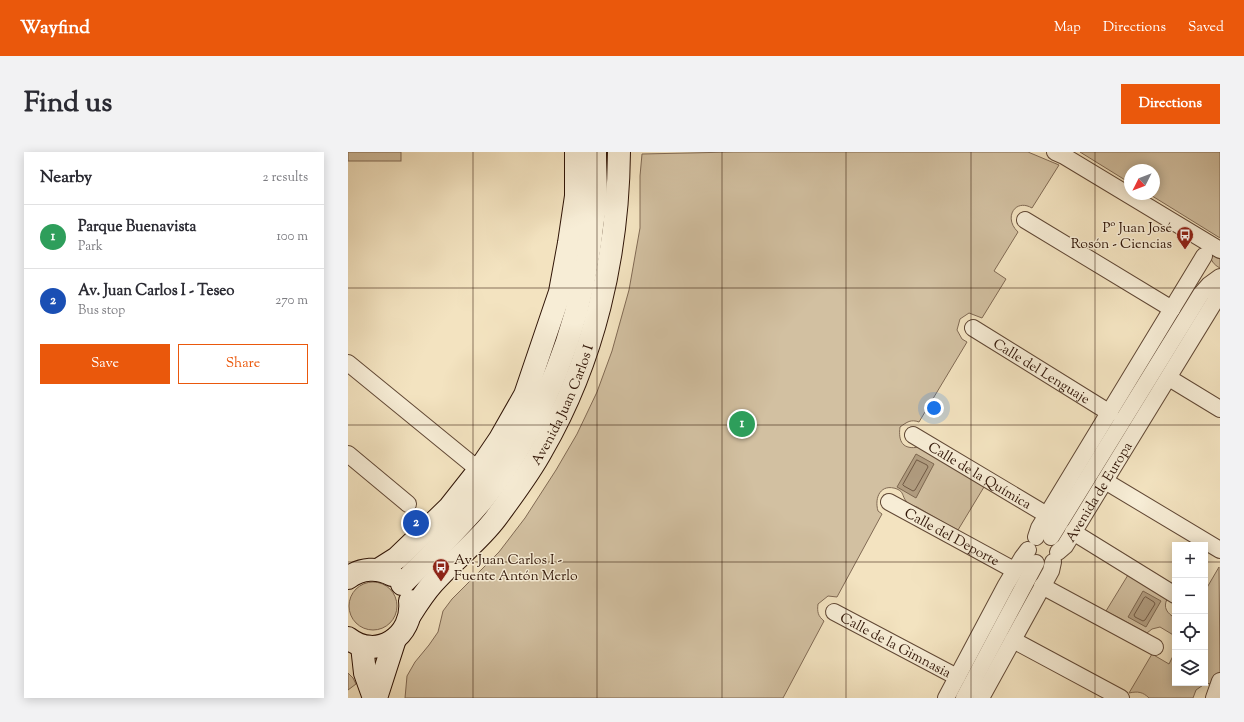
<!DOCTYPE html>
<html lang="en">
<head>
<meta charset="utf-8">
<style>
  :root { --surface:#fff; --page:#f2f2f3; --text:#2b2b33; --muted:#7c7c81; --line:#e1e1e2; --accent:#ea580c }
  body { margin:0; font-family:"Sorts Mill Goudy",serif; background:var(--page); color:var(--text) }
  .controls { position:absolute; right:12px; bottom:12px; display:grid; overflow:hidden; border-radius:0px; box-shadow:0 2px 10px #0003 }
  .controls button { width:36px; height:36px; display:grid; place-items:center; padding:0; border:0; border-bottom:1px solid var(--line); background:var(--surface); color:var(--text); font:20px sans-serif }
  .compass { position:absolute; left:776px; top:12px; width:36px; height:36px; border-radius:50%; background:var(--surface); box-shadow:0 2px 10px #0003; rotate:228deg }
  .you { position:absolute; left:586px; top:256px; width:14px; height:14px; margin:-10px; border:3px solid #fff; border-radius:50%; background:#1a73e8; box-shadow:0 0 0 6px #1a73e833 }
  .badge { display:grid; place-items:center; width:26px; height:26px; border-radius:50%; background:var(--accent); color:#fff; font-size:13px; font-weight:700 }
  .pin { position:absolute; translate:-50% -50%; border:2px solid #fff; box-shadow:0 1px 4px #0006 }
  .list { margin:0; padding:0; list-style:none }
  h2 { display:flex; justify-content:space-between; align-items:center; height:52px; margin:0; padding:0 16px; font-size:17px }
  h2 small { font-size:13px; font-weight:400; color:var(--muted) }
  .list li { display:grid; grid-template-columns:26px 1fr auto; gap:12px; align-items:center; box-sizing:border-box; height:64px; padding:0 16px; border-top:1px solid var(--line) }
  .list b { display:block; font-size:15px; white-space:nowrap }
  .list p { margin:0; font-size:13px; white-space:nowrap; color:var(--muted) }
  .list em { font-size:13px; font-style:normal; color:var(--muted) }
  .actions { display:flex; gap:8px; padding:12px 16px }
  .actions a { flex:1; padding:9px 0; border:1px solid var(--accent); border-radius:0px; text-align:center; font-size:14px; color:var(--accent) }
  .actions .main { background:var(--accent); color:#fff }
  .icon { flex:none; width:22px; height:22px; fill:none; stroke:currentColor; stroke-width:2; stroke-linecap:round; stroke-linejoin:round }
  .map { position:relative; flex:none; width:872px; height:546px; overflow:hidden; border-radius:0px }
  header { display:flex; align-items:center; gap:24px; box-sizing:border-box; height:56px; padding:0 20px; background:var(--accent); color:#fff }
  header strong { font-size:19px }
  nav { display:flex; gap:22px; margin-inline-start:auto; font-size:14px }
  .intro { display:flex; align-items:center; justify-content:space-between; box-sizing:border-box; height:96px; padding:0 24px }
  h1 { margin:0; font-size:28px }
  .button { padding:10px 18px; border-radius:0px; background:var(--accent); color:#fff; font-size:14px; font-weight:700 }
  main { display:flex; gap:24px; padding:0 24px }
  aside { flex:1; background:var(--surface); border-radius:0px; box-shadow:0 2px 10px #0003 }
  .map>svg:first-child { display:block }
  .green { fill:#d2c0a1; stroke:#816a54 }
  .water { fill:#b19d81; stroke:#7d6750 }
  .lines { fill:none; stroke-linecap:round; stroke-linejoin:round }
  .shore { stroke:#705944; stroke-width:1 }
  .street-casing { stroke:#614835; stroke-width:18 }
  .secondary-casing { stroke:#301507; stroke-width:24 }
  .street { stroke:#f7edd6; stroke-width:16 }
  .secondary { stroke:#f7edd6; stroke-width:22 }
  .grid { fill:none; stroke:#301507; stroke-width:1; stroke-opacity:0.55 }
  .labels { text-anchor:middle; stroke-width:3; stroke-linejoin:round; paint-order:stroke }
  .poi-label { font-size:14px; fill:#301507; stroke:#f7edd6; text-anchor:end }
  .street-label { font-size:14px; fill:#301507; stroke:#f7edd6 }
</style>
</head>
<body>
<header>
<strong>Wayfind</strong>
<nav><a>Map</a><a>Directions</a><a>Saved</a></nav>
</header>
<div class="intro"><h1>Find us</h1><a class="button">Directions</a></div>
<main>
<aside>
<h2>Nearby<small>2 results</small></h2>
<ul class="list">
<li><span class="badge" style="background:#2e9e5b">1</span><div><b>Parque Buenavista</b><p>Park</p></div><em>100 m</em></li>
<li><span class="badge" style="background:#1a4fb4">2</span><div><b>Av. Juan Carlos I - Teseo</b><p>Bus stop</p></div><em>270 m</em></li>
</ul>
<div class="actions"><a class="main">Save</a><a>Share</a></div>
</aside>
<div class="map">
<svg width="872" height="546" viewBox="0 0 872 546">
  <rect width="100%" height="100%" fill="#f3e3c0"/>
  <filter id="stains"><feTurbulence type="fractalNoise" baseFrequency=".005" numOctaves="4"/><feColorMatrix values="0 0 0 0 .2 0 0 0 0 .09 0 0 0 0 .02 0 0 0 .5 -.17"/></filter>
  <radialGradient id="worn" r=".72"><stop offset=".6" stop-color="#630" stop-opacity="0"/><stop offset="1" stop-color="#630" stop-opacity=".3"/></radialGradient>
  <g class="green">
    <rect x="0" y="0" width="53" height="9"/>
    <path d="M385,0h295l31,13 -27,43c-17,-10 -29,10 -14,24l-24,39 12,8 -24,39 -13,-5 -9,6 -3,11 5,9 5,3 -48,80c-8,-3 -12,0 -19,5 -2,15 3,23 19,20l65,40 -26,43c-14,-7 -27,-15 -41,-23 -3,-1 -9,-3 -11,-6 -4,-5 -2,-9 -9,-12 -16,-6 -23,8 -19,22l4,3 -45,83 -9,-1 -10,8c-1,8 0,12 6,17l-41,77h-378l2,-22 8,-14 14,-17 9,-13 5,-21 9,-12 47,-47 26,-34 31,-48 21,-36 20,-42 15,-41 17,-61 11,-62v-52l2,-22z"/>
    <path d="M732,0h140v86l-71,-44h5v-24h-24v13z"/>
    <path d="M862,101l10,6v9c-6,-3 -10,-8 -10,-15z"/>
    <path d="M871,415l1,105 -5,13 -9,-2 -10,7 -3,8h-44c-6,-6 -11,-7 -20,-5l23,-39 17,10 6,-12v31h30v-92z"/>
    <path d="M780,423l39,24c-4,9 0,14 8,19v18l-15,-9 -8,2 -5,4 -41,-22z"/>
    <circle cx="25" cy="454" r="24"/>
    <path d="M0,521l5,5 3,6 -8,6z"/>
  </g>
  <g class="water">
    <path d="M568,302l18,10 -18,34 -19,-11z"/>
    <path d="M795,439l18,10 -15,26 -18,-10z"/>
  </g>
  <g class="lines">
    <g class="shore">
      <path d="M569,308l10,5 1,2 -13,23 -2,1 -9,-5 -1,-1z"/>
      <path d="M798,445l8,5 1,2 -10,16 -2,1 -8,-4 -1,-2 10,-17z"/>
    </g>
    <g class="street-casing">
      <g id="street">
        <path d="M707,0l9,4 156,94"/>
        <path d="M677,68l147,89"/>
        <path id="s1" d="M625,176l137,85"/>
        <path d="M0,211l131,107"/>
        <path d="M821,226l51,31"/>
        <path id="s2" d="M565,283l134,80"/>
        <path d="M0,302l60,50"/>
        <path d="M757,329l115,69"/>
        <path id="s3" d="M541,350l125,68"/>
        <path d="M725,380l102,63"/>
        <path d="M688,385l3,-9 165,-272"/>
        <path d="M703,385l150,-243 8,-9 11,-8"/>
        <path id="s4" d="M710,400l7,-6 155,-253"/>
        <path d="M694,434l113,61"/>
        <path id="s5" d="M486,460l123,65"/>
        <path d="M665,488l108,58"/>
        <path d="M598,546l60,-113 16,-27 6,-8"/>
        <path d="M616,546l72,-135"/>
        <path d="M633,546l70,-127 2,-9"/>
        <path d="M866,546l6,-17"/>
      </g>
    </g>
    <g class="secondary-casing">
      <g id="secondary">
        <path d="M30,418l19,-12 52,-50 30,-38 21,-31 25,-44 35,-103 9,-49 7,-47v-44"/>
        <path d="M0,426c13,-10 30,-11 44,-3"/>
        <path d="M54,432c28,-28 56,-55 81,-85 61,-76 99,-176 109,-272 1,-10 4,-20 4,-30 0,-15 -1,-30 -1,-45"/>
        <path id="s6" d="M62,463c7,-11 14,-22 23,-32 20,-23 45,-41 63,-65 16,-22 33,-44 46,-68 52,-90 76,-194 77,-298"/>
        <path d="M0,486c29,23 66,-2 62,-37"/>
        <path d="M14,494l3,27 9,25"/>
        <path d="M28,546l19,-59"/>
      </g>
    </g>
    <use href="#street" class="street"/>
    <use href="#secondary" class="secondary"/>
  </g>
  <path class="grid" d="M125,0v546M249,0v546M374,0v546M498,0v546M623,0v546M747,0v546M0,136h872M0,273h872M0,410h827M857,410h15"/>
  <defs>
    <g id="bus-pin" transform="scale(0.9)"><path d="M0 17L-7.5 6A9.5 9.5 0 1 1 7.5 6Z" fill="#8f2418" stroke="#f7edd6"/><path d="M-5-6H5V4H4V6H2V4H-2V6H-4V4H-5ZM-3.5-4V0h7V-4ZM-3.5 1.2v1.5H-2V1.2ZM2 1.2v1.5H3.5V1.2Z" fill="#fff"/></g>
  </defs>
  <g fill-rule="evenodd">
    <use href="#bus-pin" x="837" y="83"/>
    <use href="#bus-pin" x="93" y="415"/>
  </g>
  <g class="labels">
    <g class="poi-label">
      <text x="824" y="80">Pº Juan José<tspan x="824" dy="16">Rosón - Ciencias</tspan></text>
      <text x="106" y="412" text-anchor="start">Av. Juan Carlos I -<tspan x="106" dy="16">Fuente Antón Merlo</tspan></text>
    </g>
    <g class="street-label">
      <text dy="5" stroke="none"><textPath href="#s1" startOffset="81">Calle del Lenguaje</textPath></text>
      <text dy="5" stroke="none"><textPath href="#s6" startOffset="262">Avenida Juan Carlos I</textPath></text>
      <text dy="5" stroke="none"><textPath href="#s2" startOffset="78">Calle de la Química</textPath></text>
      <text dy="5" stroke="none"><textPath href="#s4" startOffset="73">Avenida de Europa</textPath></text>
      <text dy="5" stroke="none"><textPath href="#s3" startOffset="72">Calle del Deporte</textPath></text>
      <text dy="5" stroke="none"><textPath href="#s5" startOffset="70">Calle de la Gimnasia</textPath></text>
    </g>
  </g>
  <rect width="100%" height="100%" filter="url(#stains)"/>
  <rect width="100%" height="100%" fill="url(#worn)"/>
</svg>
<div class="controls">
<button>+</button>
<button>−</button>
<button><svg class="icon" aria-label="locate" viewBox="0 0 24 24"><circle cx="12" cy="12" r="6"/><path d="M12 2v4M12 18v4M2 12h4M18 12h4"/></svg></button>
<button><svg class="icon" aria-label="layers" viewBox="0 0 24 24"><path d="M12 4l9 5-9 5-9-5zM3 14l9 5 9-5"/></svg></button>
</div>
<svg class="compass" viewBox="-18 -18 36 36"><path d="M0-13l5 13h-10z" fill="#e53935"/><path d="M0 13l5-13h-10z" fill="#7c7c81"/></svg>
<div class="you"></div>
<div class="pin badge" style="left:394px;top:272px;background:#2e9e5b">1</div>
<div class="pin badge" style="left:68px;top:371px;background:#1a4fb4">2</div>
</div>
</main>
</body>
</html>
